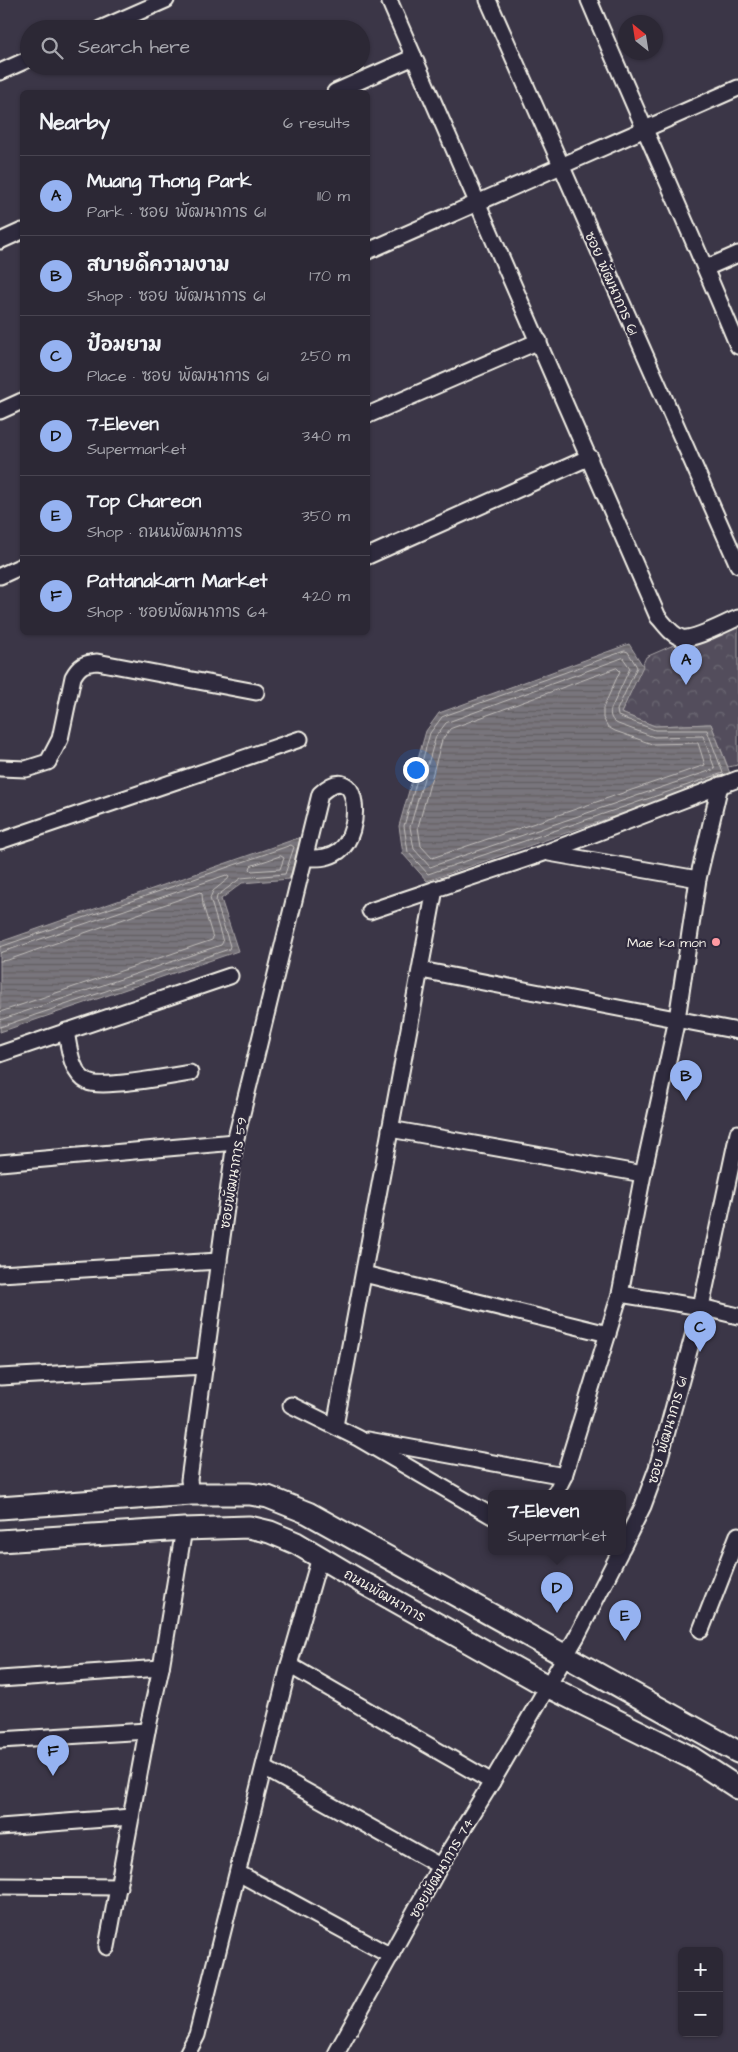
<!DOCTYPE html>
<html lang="en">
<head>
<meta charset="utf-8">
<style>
  :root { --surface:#2c2835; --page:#34303d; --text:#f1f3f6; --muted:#a6a6ad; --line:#484450; --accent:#95b2f1 }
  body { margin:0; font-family:"Architects Daughter","Playpen Sans Thai",sans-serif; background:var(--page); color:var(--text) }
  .controls { position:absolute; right:15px; bottom:15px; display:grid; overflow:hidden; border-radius:8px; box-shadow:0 1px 4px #0004 }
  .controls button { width:45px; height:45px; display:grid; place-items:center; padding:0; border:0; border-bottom:1px solid var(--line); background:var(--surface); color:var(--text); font:25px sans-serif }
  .compass { position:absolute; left:618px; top:15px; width:45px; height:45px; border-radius:50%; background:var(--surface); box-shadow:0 1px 4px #0004; rotate:330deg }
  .you { position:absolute; left:415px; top:769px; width:18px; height:18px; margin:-12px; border:4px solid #fff; border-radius:50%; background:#1a73e8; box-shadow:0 0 0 8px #1a73e833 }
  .badge { display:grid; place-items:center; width:32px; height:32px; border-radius:50%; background:var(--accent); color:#111; font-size:16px; font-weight:700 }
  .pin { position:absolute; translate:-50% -41px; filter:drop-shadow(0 1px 2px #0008) }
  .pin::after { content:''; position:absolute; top:26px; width:18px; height:15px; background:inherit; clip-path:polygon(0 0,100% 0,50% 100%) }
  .popup { position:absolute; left:488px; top:1490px; width:138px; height:65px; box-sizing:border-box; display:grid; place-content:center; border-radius:8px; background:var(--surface); filter:drop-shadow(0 1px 4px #0005); font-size:16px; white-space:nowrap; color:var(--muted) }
  .popup b { font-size:19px; color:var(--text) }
  .popup::after { content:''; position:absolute; left:50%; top:100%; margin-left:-10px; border:10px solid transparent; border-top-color:var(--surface) }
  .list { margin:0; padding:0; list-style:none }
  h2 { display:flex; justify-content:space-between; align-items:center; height:65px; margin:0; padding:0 20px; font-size:21px }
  h2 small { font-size:16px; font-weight:400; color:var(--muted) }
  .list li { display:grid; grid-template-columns:32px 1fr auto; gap:15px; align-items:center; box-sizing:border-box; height:80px; padding:0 20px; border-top:1px solid var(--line) }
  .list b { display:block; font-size:19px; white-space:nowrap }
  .list p { margin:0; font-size:16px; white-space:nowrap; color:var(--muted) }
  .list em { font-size:16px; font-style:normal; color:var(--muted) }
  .icon { flex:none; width:28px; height:28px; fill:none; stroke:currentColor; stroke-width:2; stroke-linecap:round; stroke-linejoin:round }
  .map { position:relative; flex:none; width:738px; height:2052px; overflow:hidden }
  .search { position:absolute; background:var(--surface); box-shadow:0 1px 4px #0004; left:20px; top:20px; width:350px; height:55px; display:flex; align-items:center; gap:12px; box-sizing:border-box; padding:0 18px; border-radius:28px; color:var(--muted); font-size:19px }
  .panel { position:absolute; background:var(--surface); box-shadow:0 1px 4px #0004; left:20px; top:90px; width:350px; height:545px; border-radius:8px }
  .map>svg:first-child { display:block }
  .park { fill:url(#park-crowns); stroke:#a4a0a2 }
  .water { fill:url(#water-rules); stroke:#aaa6a7 }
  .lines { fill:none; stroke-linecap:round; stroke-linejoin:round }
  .shore { stroke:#c2bfbc; stroke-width:1 }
  .minor-casing { stroke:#f4f1e8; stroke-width:19 }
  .secondary-casing { stroke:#f4f1e8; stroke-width:25 }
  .minor { stroke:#2f2a3d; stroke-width:15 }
  .secondary { stroke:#2f2a3d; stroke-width:21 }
  .poi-dot { fill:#ff9aa2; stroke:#2f2a3d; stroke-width:2 }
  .labels { text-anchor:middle; stroke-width:4.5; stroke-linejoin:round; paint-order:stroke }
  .street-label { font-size:14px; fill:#f4f1e8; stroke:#2f2a3d }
  .poi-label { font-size:14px; fill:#f4f1e8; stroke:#2f2a3d; text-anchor:end }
</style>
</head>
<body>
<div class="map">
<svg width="738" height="2052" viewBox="0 0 738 2052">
  <defs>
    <pattern id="park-crowns" width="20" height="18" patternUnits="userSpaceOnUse" patternTransform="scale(1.25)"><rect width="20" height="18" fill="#534e5c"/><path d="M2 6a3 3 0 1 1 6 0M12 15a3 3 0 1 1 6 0" fill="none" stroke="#6c6873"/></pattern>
    <pattern id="water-rules" width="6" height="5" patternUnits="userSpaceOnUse" patternTransform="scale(1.25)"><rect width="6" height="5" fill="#78747b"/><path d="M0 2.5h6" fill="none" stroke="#636063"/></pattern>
  </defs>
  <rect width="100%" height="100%" fill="#3b3647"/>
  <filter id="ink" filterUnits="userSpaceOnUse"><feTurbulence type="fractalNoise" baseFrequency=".02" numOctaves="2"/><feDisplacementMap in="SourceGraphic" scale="10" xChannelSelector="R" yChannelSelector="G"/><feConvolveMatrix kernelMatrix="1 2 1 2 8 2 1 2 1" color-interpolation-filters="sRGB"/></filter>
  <g filter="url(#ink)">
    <path class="park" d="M738,617v148l-10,2 -17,-43 -56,2 -34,-13 25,-56z"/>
    <g class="water">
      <path d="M629,644l14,22 -22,47 34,13 56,-2 20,52 -304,105 -24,-27 -4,-28 27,-95 13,-18z"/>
      <path d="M304,836l-15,43 -47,4 -21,16 17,52 -238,81v-90z"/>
    </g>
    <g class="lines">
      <g class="shore">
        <path d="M625,651l3,1 9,15 -20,43 1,6 37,14h52l16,43 -295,101 -20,-22 -4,-26 26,-93 12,-16z"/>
        <path d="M623,658l7,10 -19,41c-2,7 1,12 7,15l36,13 49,-1 12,33 -285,98 -16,-18 -4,-22 26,-91 10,-13z"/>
        <path d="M617,668l3,3 -17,37v10l5,9 7,4 37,13 46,-1 7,22 -273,93 -11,-12 -3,-19 24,-87 8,-11z"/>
        <path d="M281,856l3,2 -4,11 -28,2 -2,-2 1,-3z"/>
        <path d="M0,947l291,-102 3,2 -9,27 -44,4 -24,18 -1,5 14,45 -1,3 -229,78"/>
        <path d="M0,953l226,-78 3,2 -1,2 -15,12 -3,7 13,44 -2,3 -221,75"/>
        <path d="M0,961l8,-1 192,-68 2,2 1,11 10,33 -1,2 -212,72"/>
      </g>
      <g class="minor-casing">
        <g id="minor">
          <path d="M389,0l269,617c7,7 13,18 24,21 13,2 43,-15 56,-20"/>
          <path d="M488,0l250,565"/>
          <path d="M589,0c49,116 101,230 149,346"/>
          <path d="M100,29l66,-29"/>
          <path d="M0,72l29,-13"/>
          <path d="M335,92l79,-35"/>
          <path d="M0,241l22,-10"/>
          <path d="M368,251l370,-163"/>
          <path d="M706,268l32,-14"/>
          <path d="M0,411l22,-10"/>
          <path d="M368,415l171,-74"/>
          <path d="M368,556l222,-99"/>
          <path d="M0,576l22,-10"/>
          <path d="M0,768l26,1 22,-7 12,-23 13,-62c6,-11 11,-14 24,-15l159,30"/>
          <path d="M0,841l300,-102"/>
          <path d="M549,853l149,26"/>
          <path d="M370,911l177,-59 191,-73"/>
          <path d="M421,970l317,61"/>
          <path d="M66,1031c3,16 5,43 22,51 12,7 84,-6 102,-9"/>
          <path d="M0,1054l230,-78"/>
          <path d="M390,1129l253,45"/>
          <path d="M0,1163l235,-21"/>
          <path d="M0,1274l219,-13"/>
          <path d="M364,1274l244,60"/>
          <path d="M620,1294l81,13 37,9"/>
          <path d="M0,1377l205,-11"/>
          <path d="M291,1405l67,33 134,78"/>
          <path d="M335,1426l100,-537"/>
          <path d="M368,1440l196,36"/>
          <path d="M191,1494l-2,-14 46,-338 85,-348c41,-39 43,41 19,57 -11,8 -22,7 -34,7"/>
          <path d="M555,1494l9,-18 56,-182 23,-120 34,-155 21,-140 22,-94"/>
          <path d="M622,1548l21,-42 14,-38 44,-161 37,-174"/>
          <path d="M701,1630l37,-95"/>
          <path d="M289,1665l203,117"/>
          <path d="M0,1679l161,-11"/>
          <path d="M0,1740l147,-9"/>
          <path d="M264,1768l176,98"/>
          <path d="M0,1827l131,-10"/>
          <path d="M238,1873l153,83"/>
          <path d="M0,1886l119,1"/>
          <path d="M107,1947l40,-216 14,-63 23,-139"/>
          <path d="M188,2052l9,-17 92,-370 31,-108"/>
          <path d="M337,2052l103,-186 52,-84 85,-146 43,-84"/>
        </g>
      </g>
      <g class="secondary-casing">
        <g id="secondary">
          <path d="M0,1508l191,-14h59l18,3 40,16 430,239"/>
          <path d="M0,1541l184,-12 65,-2 21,5 26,11 64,38 187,105 145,72 46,30"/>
        </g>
      </g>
      <use href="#minor" class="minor"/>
      <use href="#secondary" class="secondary"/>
    </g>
  </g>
  <circle class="poi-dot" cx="716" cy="942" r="5"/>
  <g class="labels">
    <g class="street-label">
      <text transform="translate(612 283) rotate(66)" y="5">ซอย พัฒนาการ 61</text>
      <text transform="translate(233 1173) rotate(-81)" y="5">ซอยพัฒนาการ 59</text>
      <text transform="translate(667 1430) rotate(-74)" y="5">ซอย พัฒนาการ 61</text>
      <text transform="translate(385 1595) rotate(30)" y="5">ถนนพัฒนาการ</text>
      <text transform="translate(441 1868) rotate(-60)" y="5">ซอยพัฒนาการ 74</text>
    </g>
    <g class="poi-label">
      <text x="706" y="947">Mae ka mon</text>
    </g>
  </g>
</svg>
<div class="controls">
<button>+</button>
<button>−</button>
</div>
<svg class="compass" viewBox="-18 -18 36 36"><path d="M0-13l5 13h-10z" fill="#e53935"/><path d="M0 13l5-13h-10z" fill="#a6a6ad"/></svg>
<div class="you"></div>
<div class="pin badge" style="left:686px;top:685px">A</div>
<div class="pin badge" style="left:686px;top:1101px">B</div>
<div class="pin badge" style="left:700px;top:1352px">C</div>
<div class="pin badge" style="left:557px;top:1613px">D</div>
<div class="popup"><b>7-Eleven</b>Supermarket</div>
<div class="pin badge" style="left:625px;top:1641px">E</div>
<div class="pin badge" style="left:53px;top:1776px">F</div>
<div class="search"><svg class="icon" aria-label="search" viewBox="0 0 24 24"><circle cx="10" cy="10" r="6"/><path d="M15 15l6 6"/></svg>Search here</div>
<section class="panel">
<h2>Nearby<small>6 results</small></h2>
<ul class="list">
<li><span class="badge">A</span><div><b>Muang Thong Park</b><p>Park · ซอย พัฒนาการ 61</p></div><em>110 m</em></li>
<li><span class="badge">B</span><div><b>สบายดีความงาม</b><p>Shop · ซอย พัฒนาการ 61</p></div><em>170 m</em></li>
<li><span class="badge">C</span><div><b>ป้อมยาม</b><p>Place · ซอย พัฒนาการ 61</p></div><em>250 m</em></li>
<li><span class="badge">D</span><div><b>7-Eleven</b><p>Supermarket</p></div><em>340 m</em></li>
<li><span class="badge">E</span><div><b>Top Chareon</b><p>Shop · ถนนพัฒนาการ</p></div><em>350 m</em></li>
<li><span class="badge">F</span><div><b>Pattanakarn Market</b><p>Shop · ซอยพัฒนาการ 64</p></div><em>420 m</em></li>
</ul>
</section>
</div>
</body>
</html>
